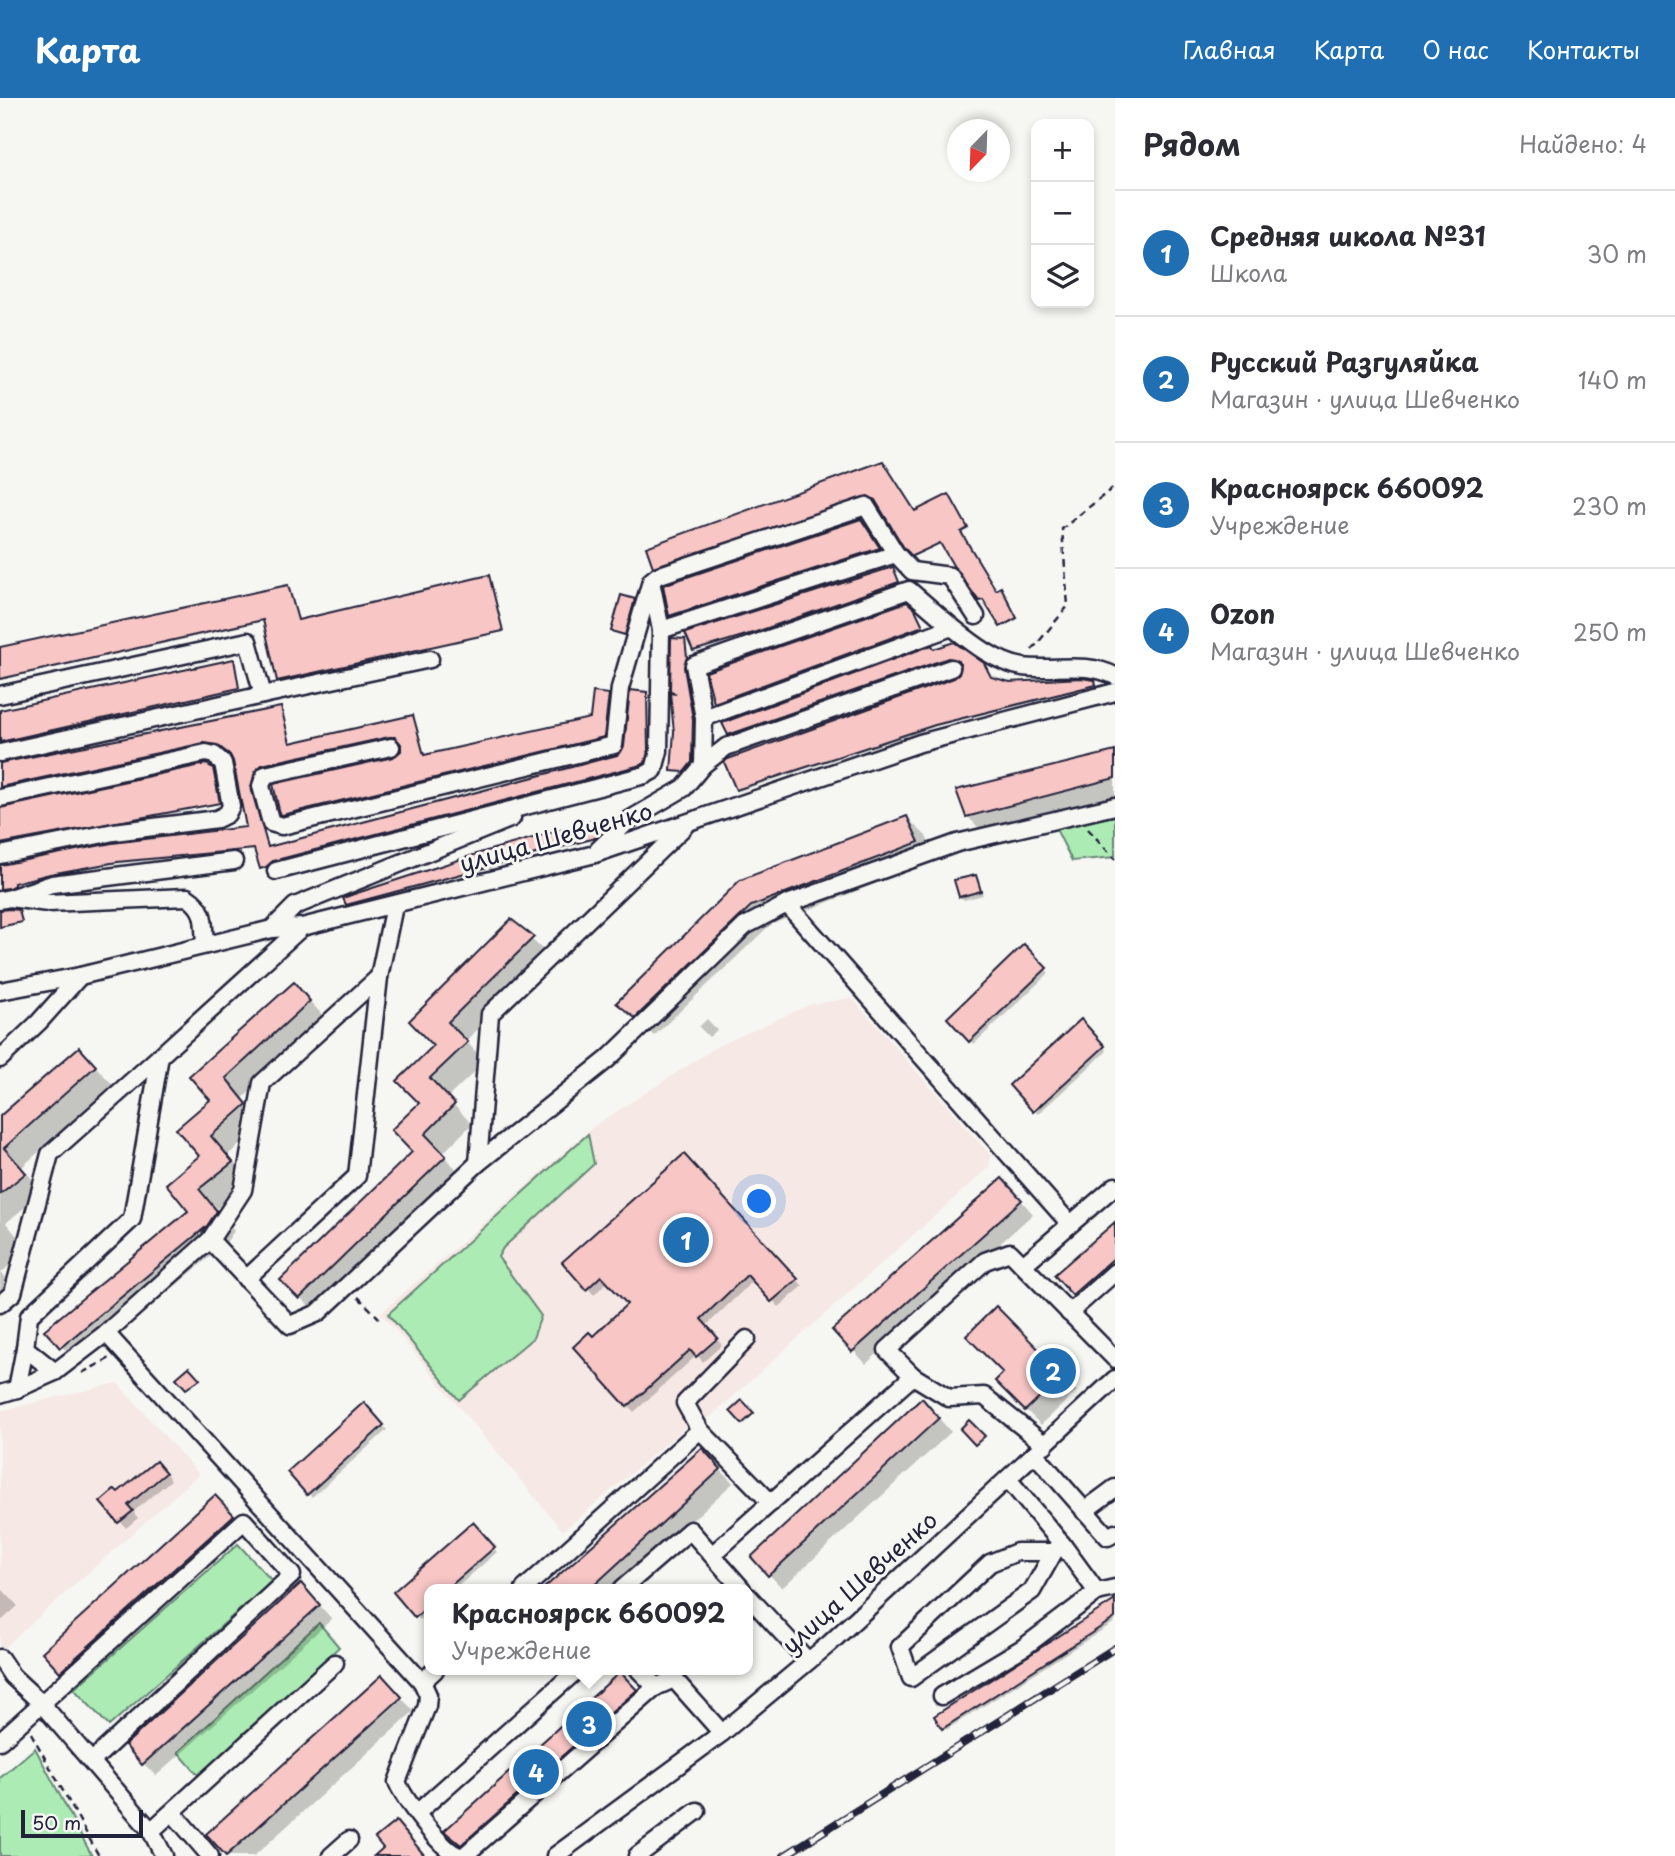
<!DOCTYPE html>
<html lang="ru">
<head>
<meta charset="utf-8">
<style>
  :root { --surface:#fff; --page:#f7f7f7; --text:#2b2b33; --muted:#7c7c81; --line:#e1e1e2; --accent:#1f6fb2 }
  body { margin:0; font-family:"Playpen Sans",sans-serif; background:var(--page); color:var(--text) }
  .controls { position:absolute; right:21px; top:21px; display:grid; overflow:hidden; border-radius:14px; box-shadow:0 4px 10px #0003 }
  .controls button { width:63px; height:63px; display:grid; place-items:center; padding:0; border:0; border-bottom:2px solid var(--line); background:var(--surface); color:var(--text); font:35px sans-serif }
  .compass { position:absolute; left:947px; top:21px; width:63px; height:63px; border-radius:50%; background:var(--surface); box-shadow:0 4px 10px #0003; rotate:203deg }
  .scale { position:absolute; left:21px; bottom:18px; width:122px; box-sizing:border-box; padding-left:7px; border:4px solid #22223b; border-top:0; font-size:19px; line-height:24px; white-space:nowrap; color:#22223b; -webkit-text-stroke:5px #f6f6f2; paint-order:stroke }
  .you { position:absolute; left:760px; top:1104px; width:24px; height:24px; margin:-18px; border:5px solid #fff; border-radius:50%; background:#1a73e8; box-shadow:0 0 0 10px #1a73e833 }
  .badge { display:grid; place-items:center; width:46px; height:46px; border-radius:50%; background:var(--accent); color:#fff; font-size:23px; font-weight:700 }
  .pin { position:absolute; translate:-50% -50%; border:4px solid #fff; box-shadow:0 2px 7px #0006 }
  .popup { position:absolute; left:424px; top:1486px; width:329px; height:91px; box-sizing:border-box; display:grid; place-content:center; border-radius:14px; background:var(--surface); filter:drop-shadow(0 2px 5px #0005); font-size:23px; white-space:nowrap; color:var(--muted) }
  .popup b { font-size:26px; color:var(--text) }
  .popup::after { content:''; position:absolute; left:50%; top:100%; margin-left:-14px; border:14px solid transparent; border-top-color:var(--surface) }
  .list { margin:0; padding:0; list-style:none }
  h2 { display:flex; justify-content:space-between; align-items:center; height:91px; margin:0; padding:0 28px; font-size:30px }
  h2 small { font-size:23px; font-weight:400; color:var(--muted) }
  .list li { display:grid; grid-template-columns:46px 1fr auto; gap:21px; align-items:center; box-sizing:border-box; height:126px; padding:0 28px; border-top:2px solid var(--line) }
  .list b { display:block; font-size:26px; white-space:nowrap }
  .list p { margin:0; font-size:23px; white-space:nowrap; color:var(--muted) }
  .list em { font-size:23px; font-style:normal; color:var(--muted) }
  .icon { flex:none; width:38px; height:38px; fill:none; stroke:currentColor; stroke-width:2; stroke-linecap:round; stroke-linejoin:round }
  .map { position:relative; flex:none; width:1115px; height:1758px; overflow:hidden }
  header { display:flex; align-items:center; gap:42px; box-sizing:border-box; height:98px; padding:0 35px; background:var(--accent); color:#fff }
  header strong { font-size:33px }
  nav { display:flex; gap:38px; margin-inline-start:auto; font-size:24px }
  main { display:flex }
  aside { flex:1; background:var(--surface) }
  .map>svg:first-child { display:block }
  .built { fill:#f6e8e4 }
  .green { fill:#acecb4; stroke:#678778; stroke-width:2 }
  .shadow { fill:#0003 }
  .building { fill:#f7c6c5; stroke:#22223b; stroke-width:2 }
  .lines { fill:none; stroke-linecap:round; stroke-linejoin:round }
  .minor-casing { stroke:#22223b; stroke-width:21 }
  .path { stroke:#22223b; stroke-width:2.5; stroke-dasharray:7 5; stroke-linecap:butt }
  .minor { stroke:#f6f6f2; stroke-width:16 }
  .rail-casing { stroke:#22223b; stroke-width:8 }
  .rail { stroke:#f6f6f2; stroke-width:5; stroke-dasharray:16; stroke-linecap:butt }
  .labels { text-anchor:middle; stroke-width:6; stroke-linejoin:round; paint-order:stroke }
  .street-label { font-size:24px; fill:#22223b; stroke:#f6f6f2 }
</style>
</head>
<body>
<header>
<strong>Карта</strong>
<nav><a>Главная</a><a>Карта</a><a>О нас</a><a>Контакты</a></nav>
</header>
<main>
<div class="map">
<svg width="1115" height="1758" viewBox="0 0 1115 1758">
  <rect width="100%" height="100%" fill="#f6f6f2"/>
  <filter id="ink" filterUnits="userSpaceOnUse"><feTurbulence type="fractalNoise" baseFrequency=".0143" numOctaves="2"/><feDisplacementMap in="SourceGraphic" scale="14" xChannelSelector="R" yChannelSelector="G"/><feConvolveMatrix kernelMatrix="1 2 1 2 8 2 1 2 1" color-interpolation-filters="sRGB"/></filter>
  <g filter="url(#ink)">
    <g class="built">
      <path d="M852,900l139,158 -2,11 -279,250 -21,7 -126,107 -182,-218 212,-186 125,-81 91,-41z"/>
      <path d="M117,1285l82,91 -199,177v-240z"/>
    </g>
    <g class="green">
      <path d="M1115,718v41l-43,4 -17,-34z"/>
      <path d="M588,1036l6,30 -91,84 -5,9 43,59 -8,22 -74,62 -71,-86z"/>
      <path d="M238,1446l34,37 -163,145 -35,-37z"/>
      <path d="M319,1525l20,24 -140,129 -21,-24z"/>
      <path d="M35,1650l57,108h-92v-78z"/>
    </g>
    <g class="shadow">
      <path d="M883,365l32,50 35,-16 18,33 -7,3 35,59 6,-2 15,30 -15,7 -1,-1 -16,-26h-5l-38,-57 -27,13 -9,-10 -29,-45 -8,-5 -213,71 -2,-1z"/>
      <path d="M863,424l17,28 -209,66 -6,-30z"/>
      <path d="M894,471l5,15 -141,49 -62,18 -2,-1z"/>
      <path d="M490,481l13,50 -224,50 -14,-58 -265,59v-31l288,-63 11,36z"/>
      <path d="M634,503l4,3 -10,33 -11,-3 -4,-4z"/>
      <path d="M916,515l7,15 -207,74z"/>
      <path d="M685,543l3,18 -3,10 9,53 -1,42 -7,8 -13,-2 9,-74z"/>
      <path d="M954,546l37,35 19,4h86v3l-159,40 -198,65 -2,-2 223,-112 2,-14 -2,-3 -9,-1 -220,77 -1,-2z"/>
      <path d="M234,564l6,27 -240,55v-32z"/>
      <path d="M647,595l2,60 -3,11 -3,2 -368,96 -12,8 -7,-20 -136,13 -67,11 -39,10 1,3 -15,5v-26l248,-37 -13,-70 -11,-11 -13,-4 -211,45v-24l281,-56 9,36 123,-28 12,40 167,-37 16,-25 2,2 -5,41 -321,78 -3,-2 113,-55 8,-7 1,-9 -5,-5h-7l-127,28 -8,7 -4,18 16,58 350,-93 8,-9z"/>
      <path d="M1115,654v49l-129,34 -19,-19z"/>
      <path d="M212,672l8,34 -220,42v-37z"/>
      <path d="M907,720l19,18 10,24 -166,65 -116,111 -35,-33 122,-121z"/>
      <path d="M596,724l3,15 -2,2 -248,67 -2,-2z"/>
      <path d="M976,779l3,3 4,15 -19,5 -4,-4z"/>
      <path d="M0,814h19l3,11 -22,5z"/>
      <path d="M511,823l40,36 -85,84 19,21 -38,36 25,26 -30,30 21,22 -144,140 -36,-36 132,-128 20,-106 -24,-25z"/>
      <path d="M1024,848l25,27 -75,71 -25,-26z"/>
      <path d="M294,886l33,36 -84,78 22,25 -37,32 22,27 -34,27 18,22 -9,13 -145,122 -33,-36 143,-119 22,-111 -20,-24z"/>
      <path d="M707,921l10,11 -8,7 -10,-10z"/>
      <path d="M1081,924l26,29 -69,63 -27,-28z"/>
      <path d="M79,951l34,36 -91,82 21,25 -37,31 22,26 -27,24 20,23 -21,18v-195z"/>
      <path d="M690,1064l113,124 -24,21 -25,-27 -48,46 16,19 -19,17 -6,-7 -63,57 -59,-64 18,-10 36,-34 -21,-23 -14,14 -30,-33z"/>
      <path d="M1015,1095l18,21 -167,150 -31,-34z"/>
      <path d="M1115,1126v57l-29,25 -13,-13z"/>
      <path d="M996,1210l81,83 -36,34 -44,-44 9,-8z"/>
      <path d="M364,1307l23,25 -75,67 -23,-25z"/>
      <path d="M935,1316l16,18 -169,156 -29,-31z"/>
      <path d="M702,1352l31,33 -116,106h-72z"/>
      <path d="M162,1371l9,11 -38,32 5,6 -12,10 -23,-26z"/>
      <path d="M228,1412l18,19 -172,154 -13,-13z"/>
      <path d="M473,1426l24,28 -42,37h-25v22l-10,9 -25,-28z"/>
      <path d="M0,1489l18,19 -18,16z"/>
      <path d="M313,1500l19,21 -176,157 -13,-13z"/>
      <path d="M1115,1504v20l-169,108 -2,-2z"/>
      <path d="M382,1580l32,33 -160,145h-25l-21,-22z"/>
      <path d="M633,1589l15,17 -174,152 -15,-13z"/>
    </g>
    <g class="building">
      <path d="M883,363l32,50 34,-17 19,34 -7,4 35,58 5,-3 16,31 -17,9 -17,-27 -4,1 -25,-34 -14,-24 -28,13 -8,-8 -29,-48 -7,-4 -215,71 -7,-20z"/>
      <path d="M861,421l19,29 -211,68 -6,-31z"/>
      <path d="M893,469l6,15 -143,50 -63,19 -8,-18z"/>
      <path d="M489,477l14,56 -226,50 -14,-61 -263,59v-32l288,-62 10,35z"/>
      <path d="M621,497l14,4 -10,36 -14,-4z"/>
      <path d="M907,504l8,7 8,17 -209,77 -8,-31z"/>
      <path d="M671,540l14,1 2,18 -3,10 9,52 -1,43 -8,10 -13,-1 3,-39 -4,-39 6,1 -6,-4z"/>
      <path d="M954,544l30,21 7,14 19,5 71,-4 14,2 1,5 -161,40 -199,65 -12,-28 4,-3 226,-81 5,-4 2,-9 -4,-5 -9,-2 -220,77 -6,-12 210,-78 2,4z"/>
      <path d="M234,561l5,29 -239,54v-32z"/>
      <path d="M630,592l17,2 1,59 -3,12 -4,2 -368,96 -7,6 -6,2 -6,-20 -137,13 -67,12 -36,9v2l-5,3 -9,1v-24l112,-22 134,-16 -13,-66 -3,-6 -13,-10 -13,-2 -204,44v-24l281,-56 9,36 123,-28 11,40 166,-37 3,-26 16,2 -5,43 -322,78 -2,-1 -7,-30 120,-27 8,-6v-7l-6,-7h-6l-127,28 -7,6 -4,17 17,59 349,-92 7,-9z"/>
      <path d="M1115,653v27l-149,39 -10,-27z"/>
      <path d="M206,666l7,4 7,35 -220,41v-36z"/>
      <path d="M907,718l12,26 -168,64 -116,112 -19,-15 124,-123z"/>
      <path d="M596,722l3,15 -4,3 -249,67 -3,-7 11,-4 129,-42z"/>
      <path d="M976,777l5,16 -22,6 -5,-17z"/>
      <path d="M10,811l9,1 3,12 -22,5v-17z"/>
      <path d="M511,821l23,18 -86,85 20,20 -38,36 25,26 -30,30 21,22 -147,143 -19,-19 132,-128 -21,-22 28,-27 -22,-22 36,-35 -24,-25z"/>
      <path d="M1024,846l23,24 -78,74 -22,-24z"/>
      <path d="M294,884l16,19 -84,77 21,26 -36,32 22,26 -34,27 18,22 -10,15 -147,122 -16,-18 144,-119 -22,-27 33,-28 -23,-27 34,-29 -21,-24z"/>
      <path d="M1081,921l24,27 -72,66 -24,-27z"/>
      <path d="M79,949l17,19 -92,82 22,25 -26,21v-78z"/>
      <path d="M684,1056l114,125 -27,23 -24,-27 -46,44 17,19 -22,19 -6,-7 -63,57 -54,-60 16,-15 4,4 34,-32 -26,-28 -15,14 -24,-28z"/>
      <path d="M1002,1080l20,22 -170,152 -20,-22z"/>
      <path d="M1115,1124v35l-43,38 -18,-20z"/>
      <path d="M996,1208l67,68 -38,37 -30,-30 8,-8 -37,-37z"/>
      <path d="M189,1269l11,12 -14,10 -10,-11z"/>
      <path d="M922,1300l17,20 -171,158 -17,-19z"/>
      <path d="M742,1302l12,13 -12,11 -12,-13z"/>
      <path d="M364,1304l20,23 -77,70 -20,-23z"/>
      <path d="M969,1322l16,16 -10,9 -15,-16z"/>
      <path d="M702,1350l19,21 -131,120h-47z"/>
      <path d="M156,1363l10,12 -38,32 5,6 -15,12 -18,-21 15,-13 3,3z"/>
      <path d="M215,1397l19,20 -174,157 -18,-20z"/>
      <path d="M473,1424l22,25 -48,42h-17v15l-15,14 -22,-26z"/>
      <path d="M301,1485l19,22 -178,160 -17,-20z"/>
      <path d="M1115,1502v18l-173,111 -8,-13z"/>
      <path d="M620,1574l17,18 -176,155 -17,-14z"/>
      <path d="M382,1577l20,22 -176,159 -20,-22z"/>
      <path d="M396,1723l29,35h-51l9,-8 -8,-10z"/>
    </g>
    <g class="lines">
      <g class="minor-casing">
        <g id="minor">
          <path d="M661,532l-10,-49 6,-5 209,-70 30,48"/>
          <path d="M0,597l248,-54 15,54 167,-36"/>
          <path d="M704,620l-10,-53 215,-75 43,37"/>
          <path d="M391,649l-126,28 -4,11 10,37 11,3 332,-81 6,-57 31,-107"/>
          <path d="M0,655l263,-58"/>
          <path d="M703,667l23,-18 225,-79"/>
          <path d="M0,700l206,-45 8,2 9,8 8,43 -4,8 -10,5 -103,13 -114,23"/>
          <path d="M598,752l31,-30 55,-32 19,-23 1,-47 248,-91c20,16 45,36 71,40 31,4 63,-6 92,9"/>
          <path d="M276,773l369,-96 9,-5 5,-19 2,-121 235,-76 16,17 38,5 26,40"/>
          <path d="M15,798l37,-12 182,-23"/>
          <path d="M0,802l10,-2 38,5 139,-6c20,13 16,26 18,48"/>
          <path d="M787,806l170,-61 158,-37"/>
          <path d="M272,831l23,-23 217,-88"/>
          <path d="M0,893l80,-15 192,-47 30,-2 293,-73 325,-111 195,-51"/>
          <path d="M0,961l39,-37 41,-46"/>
          <path d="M478,1065l130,-104 137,-133 42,-22 283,320"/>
          <path d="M210,1142l80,85 28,-12 160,-150 12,-149 194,-187"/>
          <path d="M1023,1167l92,-79"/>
          <path d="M246,1181l111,-103 22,-199"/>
          <path d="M0,1206l13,-11 37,-139 110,-98"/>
          <path d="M1069,1215l46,-41"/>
          <path d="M106,1235l316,349 6,13 -1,11 -30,76c8,18 45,70 63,74"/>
          <path d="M55,1274l-30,-24 4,-32 103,-97 28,-163 142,-129"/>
          <path d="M913,1278l-26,-26 98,-89 25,-9 105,107"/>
          <path d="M17,1291l8,-41"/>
          <path d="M0,1296l17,-5 38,-17 51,-39 104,-93 33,-50 19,-107 117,-106 15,-71"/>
          <path d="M700,1332l-15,-27 62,-64"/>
          <path d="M1035,1356l73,83 7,-4"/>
          <path d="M1084,1413l31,-23"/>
          <path d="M1054,1454h-37l-27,11 -90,84 11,31 121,-87 22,-39 8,-8"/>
          <path d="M712,1457l201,-179 36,22 35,-2 61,49"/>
          <path d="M524,1491l176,-159 71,73"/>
          <path d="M622,1491l68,-59 52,59"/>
          <path d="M1097,1494l18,-4"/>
          <path d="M748,1498l60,65"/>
          <path d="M0,1560l12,18 29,27 110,128 13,25"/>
          <path d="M639,1572l17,17"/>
          <path d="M422,1584l13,-12"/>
          <path d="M942,1598l82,-49 73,-55 -35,-48 -54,-65"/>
          <path d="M0,1643l135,-122"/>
          <path d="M92,1663l200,-186 -48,-54 -105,95"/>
          <path d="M173,1715l37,43"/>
          <path d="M417,1715l160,-143"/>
          <path d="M151,1733l184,-168"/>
          <path d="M331,1758l18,-16"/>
          <path d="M461,1758l4,-1 191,-168 18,-8 48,54"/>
          <path d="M555,1758l167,-123 107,-89 286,-265"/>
          <path d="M637,1758l60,-45"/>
        </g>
      </g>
      <g class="path">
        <path d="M1032,552l36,-44 -6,-77 53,-43"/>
        <path d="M1088,731l27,30"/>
        <path d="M358,1199l21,21"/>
        <path d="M82,1275l28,-15"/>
        <path d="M31,1635l68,123"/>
      </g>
      <use href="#minor" class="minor"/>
      <g class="rail-casing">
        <path id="rail" d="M784,1758l331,-208"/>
      </g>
      <use href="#rail" class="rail"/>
    </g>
  </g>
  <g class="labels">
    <g class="street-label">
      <text transform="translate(556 740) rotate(-16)" y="8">улица Шевченко</text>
      <text transform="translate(860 1485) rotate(-42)" y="8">улица Шевченко</text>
    </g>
  </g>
</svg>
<div class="controls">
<button>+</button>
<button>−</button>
<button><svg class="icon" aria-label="layers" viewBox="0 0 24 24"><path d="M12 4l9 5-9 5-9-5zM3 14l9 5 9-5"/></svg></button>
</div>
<svg class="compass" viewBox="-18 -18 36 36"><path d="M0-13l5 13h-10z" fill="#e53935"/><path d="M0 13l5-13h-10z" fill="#7c7c81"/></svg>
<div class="scale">50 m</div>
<div class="you"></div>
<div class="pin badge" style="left:686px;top:1142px">1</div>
<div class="pin badge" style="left:1053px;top:1273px">2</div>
<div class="pin badge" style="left:589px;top:1626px">3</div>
<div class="popup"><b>Красноярск 660092</b>Учреждение</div>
<div class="pin badge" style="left:536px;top:1674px">4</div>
</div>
<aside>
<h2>Рядом<small>Найдено: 4</small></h2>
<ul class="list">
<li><span class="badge">1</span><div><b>Средняя школа №31</b><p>Школа</p></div><em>30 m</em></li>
<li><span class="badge">2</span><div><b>Русский Разгуляйка</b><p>Магазин · улица Шевченко</p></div><em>140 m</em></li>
<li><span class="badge">3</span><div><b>Красноярск 660092</b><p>Учреждение</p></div><em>230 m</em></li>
<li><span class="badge">4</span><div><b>Ozon</b><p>Магазин · улица Шевченко</p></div><em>250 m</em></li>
</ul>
</aside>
</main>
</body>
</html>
